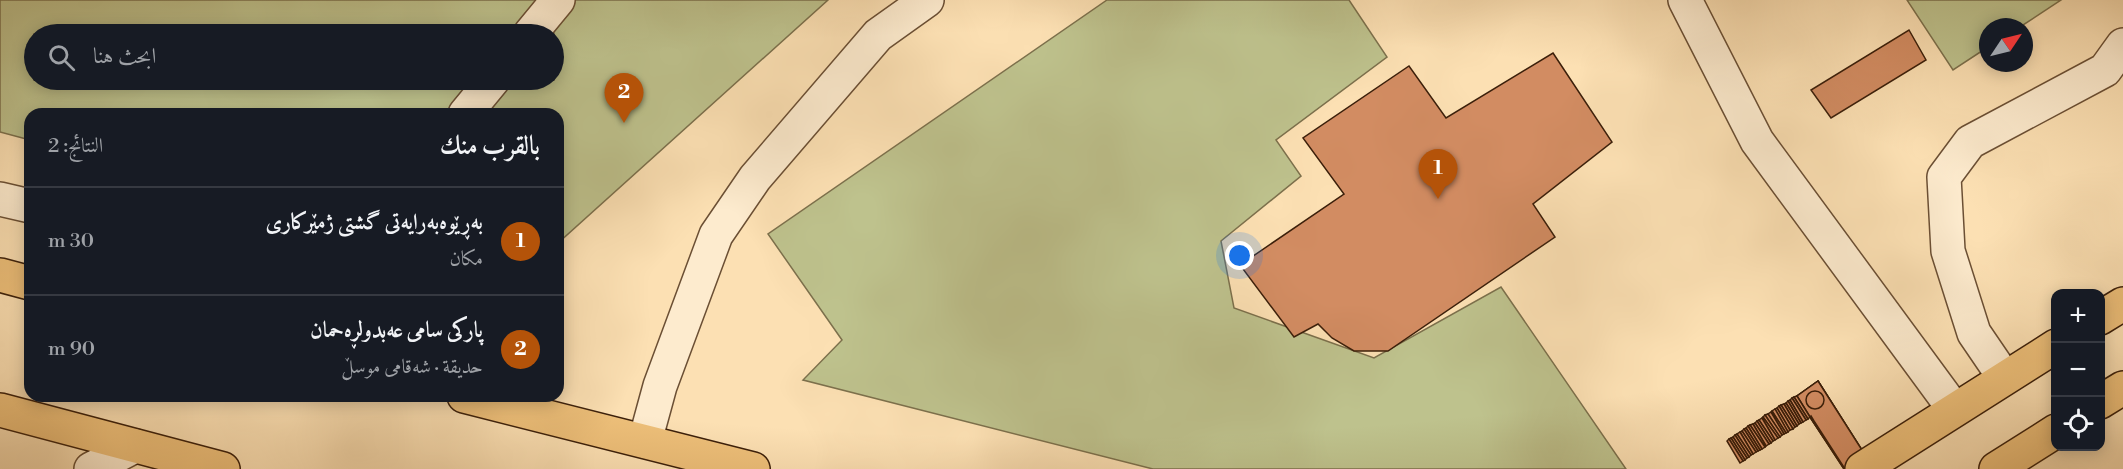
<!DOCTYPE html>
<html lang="ar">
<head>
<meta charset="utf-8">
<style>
  :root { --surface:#171b24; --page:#20242c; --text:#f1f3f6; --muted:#9ea1a6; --line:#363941; --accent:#b45309 }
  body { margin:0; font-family:"Libre Bodoni",Amiri,serif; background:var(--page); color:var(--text); direction:rtl }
  .controls { position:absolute; right:18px; bottom:18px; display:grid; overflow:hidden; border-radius:12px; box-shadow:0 3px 15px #0003 }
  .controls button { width:54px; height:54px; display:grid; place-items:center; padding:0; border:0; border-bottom:2px solid var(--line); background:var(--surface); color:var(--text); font:30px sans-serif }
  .compass { position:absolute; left:1979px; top:18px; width:54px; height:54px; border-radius:50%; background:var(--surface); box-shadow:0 3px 15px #0003; rotate:55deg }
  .you { position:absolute; left:1240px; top:256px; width:21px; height:21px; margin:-15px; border:4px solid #fff; border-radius:50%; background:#1a73e8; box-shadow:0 0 0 9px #1a73e833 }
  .badge { display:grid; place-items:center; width:39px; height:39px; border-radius:50%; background:var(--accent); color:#fff; font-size:20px; font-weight:700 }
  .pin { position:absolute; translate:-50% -50px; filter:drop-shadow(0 2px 3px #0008) }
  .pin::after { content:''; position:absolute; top:32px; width:21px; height:18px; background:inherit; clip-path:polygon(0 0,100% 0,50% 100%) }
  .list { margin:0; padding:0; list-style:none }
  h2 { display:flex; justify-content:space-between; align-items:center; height:78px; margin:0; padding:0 24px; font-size:26px }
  h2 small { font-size:20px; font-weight:400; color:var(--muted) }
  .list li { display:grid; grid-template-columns:39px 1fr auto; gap:18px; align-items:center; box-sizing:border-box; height:108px; padding:0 24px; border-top:2px solid var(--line) }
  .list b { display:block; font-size:22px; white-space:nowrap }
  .list p { margin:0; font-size:20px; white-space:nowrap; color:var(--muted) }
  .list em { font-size:20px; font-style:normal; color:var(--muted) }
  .icon { flex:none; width:33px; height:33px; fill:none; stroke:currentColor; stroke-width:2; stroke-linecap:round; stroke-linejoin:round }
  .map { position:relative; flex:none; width:2123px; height:469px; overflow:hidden; direction:ltr }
  .search { position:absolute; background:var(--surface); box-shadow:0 3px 15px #0003; left:24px; top:24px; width:540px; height:66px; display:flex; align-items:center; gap:15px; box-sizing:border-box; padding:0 21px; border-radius:33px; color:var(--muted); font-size:22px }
  .panel { position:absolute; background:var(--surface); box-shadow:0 3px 15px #0003; left:24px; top:108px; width:540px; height:294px; border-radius:18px; direction:rtl }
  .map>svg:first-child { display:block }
  .green { fill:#bec28d; stroke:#7c704c; stroke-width:1.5; fill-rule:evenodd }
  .building { fill:#d28c62; stroke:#3b1f0a; stroke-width:1.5 }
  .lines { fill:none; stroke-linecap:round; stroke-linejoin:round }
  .minor-casing { stroke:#6b4f34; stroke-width:36 }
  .highway-casing { stroke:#3b1f0a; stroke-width:36 }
  .minor { stroke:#fdebce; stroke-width:33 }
  .highway { stroke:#eec07a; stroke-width:33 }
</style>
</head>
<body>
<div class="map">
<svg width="2123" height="469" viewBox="0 0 2123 469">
  <rect width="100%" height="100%" fill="#fce0b3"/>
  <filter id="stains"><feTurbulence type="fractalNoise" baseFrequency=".00333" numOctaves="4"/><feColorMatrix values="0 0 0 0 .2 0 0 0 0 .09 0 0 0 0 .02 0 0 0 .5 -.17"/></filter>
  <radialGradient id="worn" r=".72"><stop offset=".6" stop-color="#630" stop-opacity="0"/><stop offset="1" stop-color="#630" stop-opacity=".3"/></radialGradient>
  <g class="green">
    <path d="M0,0h828l-270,243v-129h-528v26l-30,-8zM34,34h520v46h-520z"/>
    <path d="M1107,0h242l38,57 -111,83 25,36 -80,65 13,67 140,50 127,-71 125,182h-473l-350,-89 39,-40 -74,-106z"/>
    <path d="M1907,0h154l-41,27h-32v20l-35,23z"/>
  </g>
  <g class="building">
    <path d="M1909,30l17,30 -95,58 -20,-28z"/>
    <path d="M1553,53l59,89 -79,62 22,33 -167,114h-34l-22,-13 -14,-14 -24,13 -54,-72 104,-71 -41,-56 106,-72 37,52z"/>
    <path d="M1818,381l56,88h-30l-34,-52 -13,-21z"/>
    <path d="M1818,381l56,88 -57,-86 -20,13z"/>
    <path d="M1818,381l56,88h-30l-34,-52 -13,-21z"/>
    <circle cx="1815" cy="400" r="9"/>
    <path d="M1797,396l13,21 -2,2 -14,-22z"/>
    <path d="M1794,397l14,22 -2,1 -14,-22z"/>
    <path d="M1792,398l14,22 -3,2 -13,-22z"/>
    <path d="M1790,400l13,22 -2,1 -13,-22z"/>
    <path d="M1788,401l13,22 -2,1 -13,-21z"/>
    <path d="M1786,403l13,21 -2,2 -13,-22z"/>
    <path d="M1784,404l13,22 -2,1 -14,-22z"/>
    <path d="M1781,405l14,22 -2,2 -14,-23z"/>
    <path d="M1779,406l14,23 -3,1 -13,-22z"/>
    <path d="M1777,408l13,22 -2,2 -13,-23z"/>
    <path d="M1775,409l13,23 -2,1 -14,-22z"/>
    <path d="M1772,411l14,22 -2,1 -13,-22z"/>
    <path d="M1771,412l13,22 -2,1 -14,-21z"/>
    <path d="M1768,414l14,21 -2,2 -15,-22z"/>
    <path d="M1765,415l15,22 -2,1 -15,-21z"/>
    <path d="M1811,416l3,5 31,48 -35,-52z"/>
    <path d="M1763,417l15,21 -3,2 -13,-22z"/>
    <path d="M1762,418l13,22 -2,1 -14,-21z"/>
    <path d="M1759,420l14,21 -2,2 -14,-22z"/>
    <path d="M1757,421l14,22 -2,1 -14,-21z"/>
    <path d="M1755,423l14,21 -3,2 -13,-22z"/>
    <path d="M1753,424l13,22 -1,1 -15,-22z"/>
    <path d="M1750,425l15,22 -3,2 -14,-23z"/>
    <path d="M1748,426l14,23 -2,1 -14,-22z"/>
    <path d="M1746,428l14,22 -2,1 -14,-22z"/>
    <path d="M1744,429l14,22 -2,1 -14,-21z"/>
    <path d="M1742,431l14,21 -3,2 -13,-22z"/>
    <path d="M1740,432l13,22 -2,1 -14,-21z"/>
    <path d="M1737,434l14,21 -2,2 -14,-22z"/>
    <path d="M1735,435l14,22 -2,1 -14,-21z"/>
    <path d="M1733,437l14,21 -2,2 -14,-22z"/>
    <path d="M1731,438l14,22 -2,1 -14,-22z"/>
    <path d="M1729,439l14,22 -3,2 -13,-22z"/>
  </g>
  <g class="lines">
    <g class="minor-casing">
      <g id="minor">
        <path d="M1685,0l72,141 197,268"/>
        <path d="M530,34l28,-34"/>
        <path d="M465,114l28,-34"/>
        <path d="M0,199l30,7"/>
        <path d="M2004,377l-30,-44 -26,-82 -4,-74 26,-35 135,-72 18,-25"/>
        <path d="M645,441l15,-55 56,-151 39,-57 123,-143 49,-35"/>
        <path d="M91,469l44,-23"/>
      </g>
    </g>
    <g class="highway-casing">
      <g id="highway">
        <path d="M0,275l30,8"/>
        <path d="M2100,318l23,-14"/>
        <path d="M464,396l289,73"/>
        <path d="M2100,402l23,-14"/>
        <path d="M0,410l223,59"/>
        <path d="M1862,469l194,-123"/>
        <path d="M1996,469l60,-38"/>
      </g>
    </g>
    <use href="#minor" class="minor"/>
    <use href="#highway" class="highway"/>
  </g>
  <rect width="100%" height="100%" filter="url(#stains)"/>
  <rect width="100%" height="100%" fill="url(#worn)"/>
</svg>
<div class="controls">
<button>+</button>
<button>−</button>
<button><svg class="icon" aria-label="locate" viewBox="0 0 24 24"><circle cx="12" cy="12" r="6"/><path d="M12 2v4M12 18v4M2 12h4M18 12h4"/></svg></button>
</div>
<svg class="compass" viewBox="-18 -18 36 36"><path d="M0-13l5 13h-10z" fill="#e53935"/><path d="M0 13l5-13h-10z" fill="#9ea1a6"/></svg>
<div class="you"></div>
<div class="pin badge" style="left:1438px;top:199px">1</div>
<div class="pin badge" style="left:624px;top:123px">2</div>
<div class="search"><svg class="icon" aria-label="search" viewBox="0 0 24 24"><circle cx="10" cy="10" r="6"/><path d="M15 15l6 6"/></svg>ابحث هنا</div>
<section class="panel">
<h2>بالقرب منك<small>النتائج: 2</small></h2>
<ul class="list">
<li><span class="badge">1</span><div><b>بەڕێوەبەرایەتی گشتی ژمێركاری</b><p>مكان</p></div><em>30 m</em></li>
<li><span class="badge">2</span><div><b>پارکی سامی عەبدولڕەحمان</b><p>حديقة · شەقامی موسڵ</p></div><em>90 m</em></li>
</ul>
</section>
</div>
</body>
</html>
